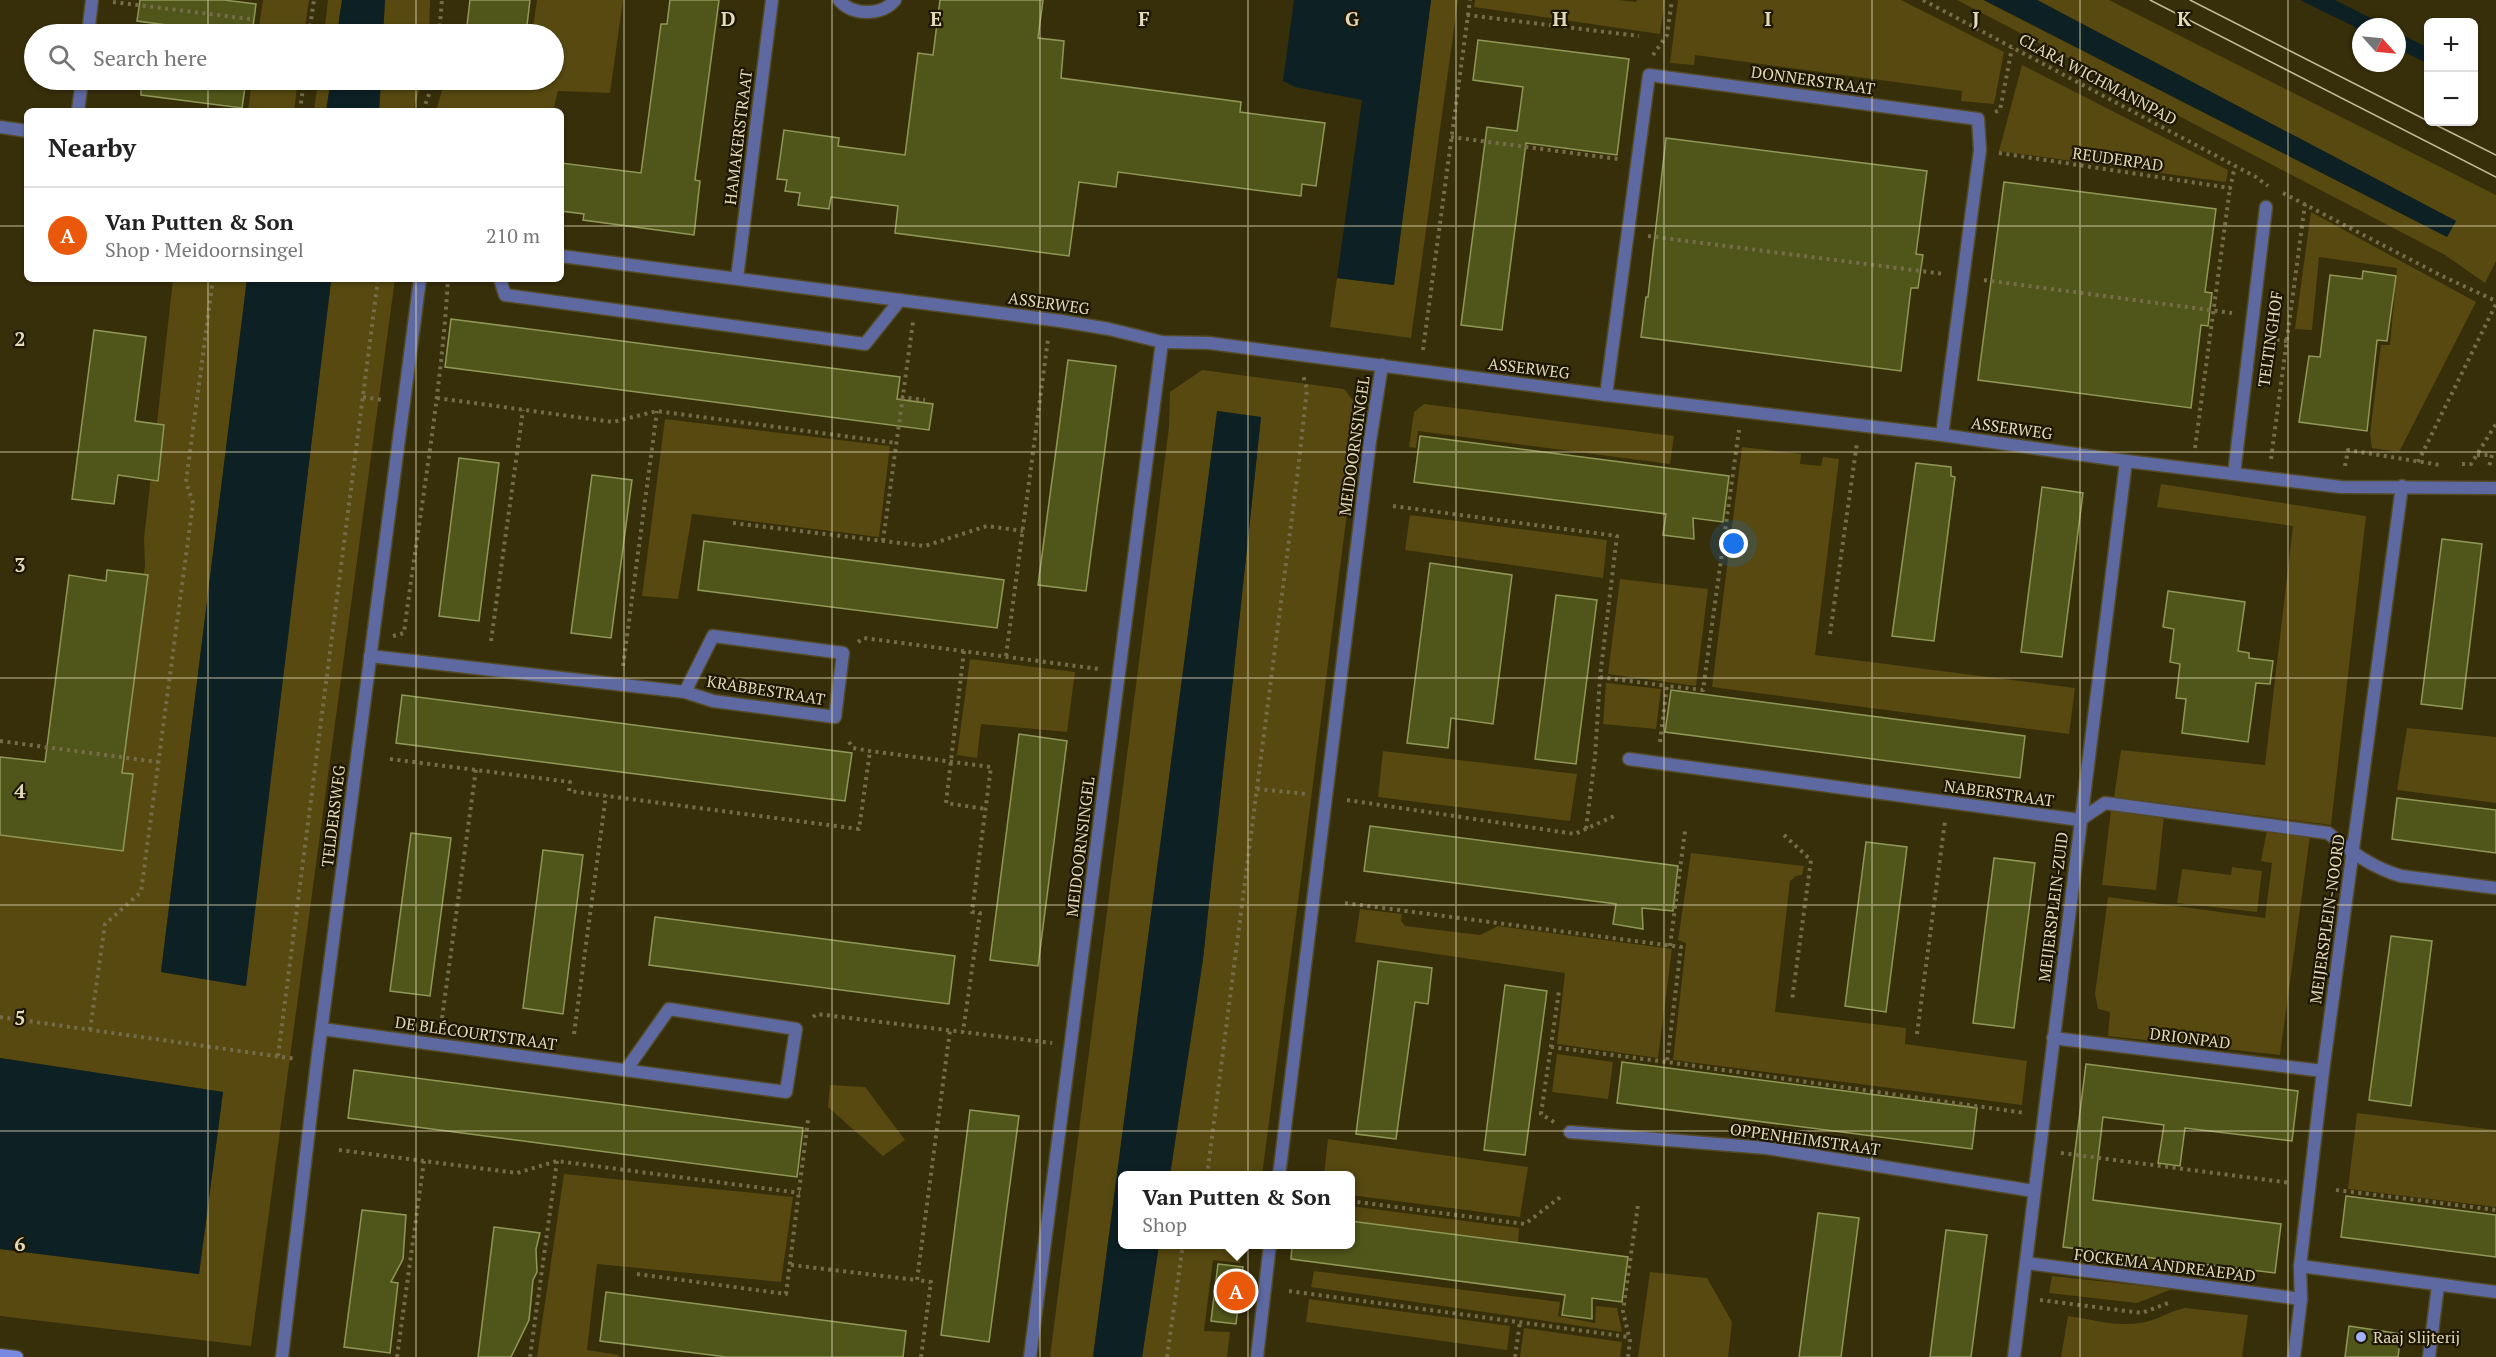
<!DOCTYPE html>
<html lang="en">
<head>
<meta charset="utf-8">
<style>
  :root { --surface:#fff; --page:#f6f6f6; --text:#222; --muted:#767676; --line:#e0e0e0; --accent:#ea580c }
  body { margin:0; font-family:"PT Serif",serif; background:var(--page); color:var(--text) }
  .controls { position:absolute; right:18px; top:18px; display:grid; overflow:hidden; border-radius:9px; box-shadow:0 2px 4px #0004 }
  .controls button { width:54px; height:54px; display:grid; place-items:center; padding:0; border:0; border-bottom:2px solid var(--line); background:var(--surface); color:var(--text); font:30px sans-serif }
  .compass { position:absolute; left:2352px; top:18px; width:54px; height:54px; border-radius:50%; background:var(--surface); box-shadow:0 2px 4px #0004; rotate:117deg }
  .you { position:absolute; left:1734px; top:544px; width:21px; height:21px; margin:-15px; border:4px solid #fff; border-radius:50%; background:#1a73e8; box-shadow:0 0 0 9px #1a73e833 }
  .badge { display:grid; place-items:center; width:39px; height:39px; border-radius:50%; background:var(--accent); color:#fff; font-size:20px; font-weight:700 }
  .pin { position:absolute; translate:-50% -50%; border:3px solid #fff; box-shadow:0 2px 6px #0006 }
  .popup { position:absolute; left:1118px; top:1171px; width:237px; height:78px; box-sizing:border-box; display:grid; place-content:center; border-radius:9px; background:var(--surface); filter:drop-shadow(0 2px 4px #0005); font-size:20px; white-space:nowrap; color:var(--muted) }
  .popup b { font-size:22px; color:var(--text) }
  .popup::after { content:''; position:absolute; left:50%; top:100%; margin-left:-12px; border:12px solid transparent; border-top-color:var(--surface) }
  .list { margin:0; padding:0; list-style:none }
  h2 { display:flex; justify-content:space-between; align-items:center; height:78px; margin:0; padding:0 24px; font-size:26px }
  h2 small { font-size:20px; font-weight:400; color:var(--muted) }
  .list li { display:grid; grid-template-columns:39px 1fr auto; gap:18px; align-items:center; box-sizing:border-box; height:96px; padding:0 24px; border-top:2px solid var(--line) }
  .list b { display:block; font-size:22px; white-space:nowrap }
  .list p { margin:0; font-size:20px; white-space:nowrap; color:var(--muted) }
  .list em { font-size:20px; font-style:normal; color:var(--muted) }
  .icon { flex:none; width:33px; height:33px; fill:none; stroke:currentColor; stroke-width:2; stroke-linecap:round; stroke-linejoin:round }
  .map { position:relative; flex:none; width:2496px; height:1357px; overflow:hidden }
  .search { position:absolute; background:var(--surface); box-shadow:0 2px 4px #0004; left:24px; top:24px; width:540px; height:66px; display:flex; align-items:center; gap:15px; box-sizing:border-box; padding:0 21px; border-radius:33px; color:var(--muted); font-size:22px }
  .panel { position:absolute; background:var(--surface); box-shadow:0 2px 4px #0004; left:24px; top:108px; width:540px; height:174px; border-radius:9px }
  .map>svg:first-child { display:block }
  .green { fill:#574910 }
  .water { fill:#0d2125 }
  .building { fill:#50561a; stroke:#909857; stroke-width:1.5 }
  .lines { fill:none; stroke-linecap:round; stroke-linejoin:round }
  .lane-casing { stroke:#534a26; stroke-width:15 }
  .street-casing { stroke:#534a26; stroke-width:15 }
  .secondary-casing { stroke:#534a26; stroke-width:15 }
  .path { stroke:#756c49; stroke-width:4; stroke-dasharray:3 4.5; stroke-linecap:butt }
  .lane { stroke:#5e69a1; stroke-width:12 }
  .street { stroke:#5e69a1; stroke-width:12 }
  .secondary { stroke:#7989e2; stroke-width:12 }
  .tram { stroke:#c5bc9a; stroke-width:1.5 }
  .grid { fill:none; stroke:#e3dab9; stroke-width:1.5; stroke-opacity:0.55 }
  .poi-dot { fill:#a3b2fd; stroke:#1d1600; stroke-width:2 }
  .labels { text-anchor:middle; stroke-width:4.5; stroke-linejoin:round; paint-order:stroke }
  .street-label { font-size:16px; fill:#e3dab9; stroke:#1d1600 }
  .poi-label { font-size:16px; fill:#e3dab9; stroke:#1d1600; text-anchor:start }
  .grid-label { font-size:20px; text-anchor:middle; font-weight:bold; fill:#e3dab9; stroke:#1d1600; stroke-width:4.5; stroke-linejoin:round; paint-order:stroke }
</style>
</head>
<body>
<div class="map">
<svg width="2496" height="1357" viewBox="0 0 2496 1357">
  <rect width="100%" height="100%" fill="#372e0a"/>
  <g class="green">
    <path d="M263,0h46l-5,34h-46z"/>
    <path d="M328,0h14l-5,34h-13z"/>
    <path d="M385,0h45l-1,34h-46z"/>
    <path d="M537,0h86l-13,93 -52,-2 -5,20h-117l9,-31h109v-46h-22z"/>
    <path d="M1431,0h27l-47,338 -81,-11 7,-49 57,7z"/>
    <path d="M1475,0h144l17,2 1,-2h28l-5,34 -186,-27z"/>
    <path d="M1678,0h223l103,52 -10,52 -33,-3 1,-10 -267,-36 -1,10 -24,-2z"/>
    <path d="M1957,0h26l464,237 9,-16 -419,-221h72l387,195v66l-11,22 -40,-28z"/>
    <path d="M2022,65l206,105 -2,12 -227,-31z"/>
    <path d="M252,80h46l-4,31h-46z"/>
    <path d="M318,80h13l-5,31h-12z"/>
    <path d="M381,80h42l-10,31h-34z"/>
    <path d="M2311,212l165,90 -77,150 -27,-4 -2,-14 11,-89h9l7,-77 -78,-11 -7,73 -17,-1z"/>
    <path d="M173,279h74l-86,693 84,14 86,-705 -6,-2h70l-144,1067 -251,-30v-67l199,25 24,-182 -223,-34v-276l118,-27 27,-189 -1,-27z"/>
    <path d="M1202,370l142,19 16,20 -60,478 -38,288h-92l33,-216 58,-542 -43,-6 -125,946h-43l119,-930 1,-35z"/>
    <path d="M1424,404l250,32 -4,28 -252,-33 -2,17 -7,-1 5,-35z"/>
    <path d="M665,419l225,27 -11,91 -187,-23 -14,85 -36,-3z"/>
    <path d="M1742,447l59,7 -1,10 21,2 2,-9 16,2 -24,196 260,33 -6,46 -357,-47z"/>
    <path d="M2161,484l205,32 -35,309 -217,-28 7,-47 144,15 28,-239 -136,-19z"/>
    <path d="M1410,515l197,25 -4,38 -198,-28z"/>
    <path d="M1620,579l88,10 -12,97 -88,-12z"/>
    <path d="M970,659l105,13 -8,60 -86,-8 -4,34 -20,-3z"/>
    <path d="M1606,683l55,6 -5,40 -53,-5z"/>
    <path d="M2407,728l89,9v66l-99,-13z"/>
    <path d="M1383,751l194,23 -7,47 -192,-24z"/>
    <path d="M2111,810l53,6 -8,74 -54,-5z"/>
    <path d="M2267,830l43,6 -30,219 -172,-19 2,-24 -12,-3 -3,-15 13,-97 157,21 7,-55 -11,-2z"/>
    <path d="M1691,853l113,13 -2,9 -6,1 -6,5 -15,131 131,16 -1,16 122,17 -5,44 -349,-45 13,-117 -8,-3z"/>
    <path d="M2232,867l30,4 -5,41 -80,-9 5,-34 49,6z"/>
    <path d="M1360,909l42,5 -1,7 4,5 75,9 18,-9 174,23 -14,109 -101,-14 8,-71 -210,-31z"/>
    <path d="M1557,1054l56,8 -5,37 -56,-7z"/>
    <path d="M830,1085l35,2 40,53 -22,16 -55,-49z"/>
    <path d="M2357,1113l139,17v77l-148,-18z"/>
    <path d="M1328,1139l200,28 -8,50 -170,-22v-19l-26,-1z"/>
    <path d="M564,1174l229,23 -12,85 -184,-18 -10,86 32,5 -1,2h-81z"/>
    <path d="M1350,1206l169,22 -1,14 -168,-21z"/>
    <path d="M1159,1245h83l-2,18 -27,-3 -9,71 26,1 -3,25h-85z"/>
    <path d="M1314,1271l246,31 -2,14 37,7 1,-17 21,2 5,24 -311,-45z"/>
    <path d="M1650,1272l57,6 25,44 -4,35h-90z"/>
    <path d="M2052,1276l120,13 -35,14 -88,-10z"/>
    <path d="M1309,1299l201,27 -3,24 -201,-28z"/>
    <path d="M2185,1308l63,7 -6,42h-181l7,-41c22,3 49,11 72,7 16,-2 29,-12 45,-15z"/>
    <path d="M1524,1328l98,14 -2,15h-100z"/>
  </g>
  <g class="water">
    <path d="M342,0h43l-2,34h-46z"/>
    <path d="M1294,0h137l-37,285 -57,-7 25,-178 -67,-13 -12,-6z"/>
    <path d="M1984,0h53l419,221 -9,16z"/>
    <path d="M2300,0h35l53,27h-27v3z"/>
    <path d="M2397,32l31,16v16l-31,-16z"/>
    <path d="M331,80h50l-2,31h-53z"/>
    <path d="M247,279h78l6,2 -85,705 -85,-14z"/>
    <path d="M1217,411l44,6 -58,542 -33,216 -48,1v68l37,1 -17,112h-49z"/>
    <path d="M0,1058l223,34 -24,182 -199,-25z"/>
  </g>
  <g class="building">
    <path d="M140,0h84l32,4 -4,30h-17l-98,-13z"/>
    <path d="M470,0h60l-4,34h-60z"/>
    <path d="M670,0h49l-24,180 5,1 -6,54 -111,-15 1,-6 -23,-3v-48l80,10 20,-149h6z"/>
    <path d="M940,0h103l-5,38 26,3 -3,37 180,24 -1,10 85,11 -9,63 -14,-2 -1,12 -183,-24 -2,15 -37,-5 -10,74 -174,-23 3,-27 -67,-9 -2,12 -31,-4 2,-12 -15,-2 2,-11 -10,-1 7,-49 55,8 -1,8 67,9 13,-102 15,2z"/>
    <path d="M1478,40l151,19 -12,96 -91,-12 -24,187 -41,-5 26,-198 30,4 6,-44 -50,-7z"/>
    <path d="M141,80h105l-4,28 -101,-13z"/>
    <path d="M1666,138l261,33 -11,83 7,1 -5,33h-7l-10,83 -260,-34 5,-40h2z"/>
    <path d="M2004,182l212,27 -11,83 7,1 -4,33 -7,-1 -10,83 -213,-28z"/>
    <path d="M2363,271l33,5 -9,65 -10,-1 -10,91 -68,-9 10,-66 11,1 10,-82 32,4z"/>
    <path d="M451,319l449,58 -3,22 36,5 -4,26 -484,-63z"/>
    <path d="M94,330l52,7 -11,84 29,4 -6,56 -40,-6 -4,29 -42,-5z"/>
    <path d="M1068,360l48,6 -30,225 -48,-6z"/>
    <path d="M1420,436l309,40 -6,46 -30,-4 1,21 -31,-4 3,-21 -252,-32z"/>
    <path d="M459,458l40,5 -20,158 -40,-5z"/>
    <path d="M1916,463l35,4v9l4,1 -21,164 -42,-5z"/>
    <path d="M592,475l40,5 -21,158 -40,-5z"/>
    <path d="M2042,487l41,6 -21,164 -41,-5z"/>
    <path d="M2442,539l40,5 -20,165 -41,-5z"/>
    <path d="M704,541l300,39 -7,48 -299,-38z"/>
    <path d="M1430,563l82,12 -19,149 -42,-6 -3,30 -41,-5z"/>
    <path d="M107,570l41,5 -26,198 11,1 -10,77 -123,-16v-78l45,5 24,-187 37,6z"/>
    <path d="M2168,591l77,11 -7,49 11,2v5l24,3 -3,23 -14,-1 -8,59 -66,-9 4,-34 -10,-1 4,-34 -10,-2 4,-33 -11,-2z"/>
    <path d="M1556,595l41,5 -21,164 -41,-5z"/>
    <path d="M1671,690l354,46 -5,42 -355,-46z"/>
    <path d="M402,695l450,58 -7,48 -449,-58z"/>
    <path d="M1019,734l48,7 -29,225 -48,-6z"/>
    <path d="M2397,798l99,12v43l-104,-14z"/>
    <path d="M1370,826l308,40 -5,45 -31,-3 1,21 -30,-5 3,-20 -252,-33z"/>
    <path d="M411,833l40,5 -21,158 -40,-5z"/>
    <path d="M1866,842l41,5 -21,165 -41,-6z"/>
    <path d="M543,850l40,5 -20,159 -40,-6z"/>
    <path d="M1994,858l41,5 -21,165 -41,-5z"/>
    <path d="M655,917l300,39 -6,48 -300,-39z"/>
    <path d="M2391,936l41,5 -21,165 -42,-6z"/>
    <path d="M1378,961l54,7 -4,36 -13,-2 -19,137 -40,-5z"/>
    <path d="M1505,985l42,6 -22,164 -41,-5z"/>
    <path d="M1622,1062l355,46 -5,41 -355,-46z"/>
    <path d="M2086,1064l212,27 -6,50 -107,-13 -5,38 -22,-3 6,-38 -61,-8 -10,83 188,24 -6,49 -212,-26z"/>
    <path d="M354,1070l449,58 -6,49 -449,-59z"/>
    <path d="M970,1110l49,6 -30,226 -48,-7z"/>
    <path d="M2346,1196l150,19v42l-155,-20z"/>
    <path d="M362,1210l44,5 -3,44 -12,23 7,1 -8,70 -46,-6z"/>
    <path d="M1818,1213l41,5 -18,139h-42z"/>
    <path d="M1350,1221l278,36 -6,45 -30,-4v21l-30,-4 3,-20 -274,-36 1,-14h58z"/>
    <path d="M494,1227l46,6 -4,16 1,23 -4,8 -4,40 -18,37h-33z"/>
    <path d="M1946,1230l41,5 -16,122h-41z"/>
    <path d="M1218,1264l25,3 -7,57 -25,-3z"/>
    <path d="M606,1292l300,39 -3,26h-176l-127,-16z"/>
    <path d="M2349,1326l52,8 -3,23h-53z"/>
  </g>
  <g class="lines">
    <g class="lane-casing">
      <g id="lane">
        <path d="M839,0c13,16 43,16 56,0"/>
        <path d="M500,279l5,16 360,49 35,-44"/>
      </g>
    </g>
    <g class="street-casing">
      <g id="street">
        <path d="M88,34l4,-34"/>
        <path d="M78,111l4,-31"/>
        <path d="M0,127l27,4"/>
        <path d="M561,256l500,65 48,8 53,13 47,1 397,52 336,40 184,26 215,26 155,1"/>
        <path d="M737,278l35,-278"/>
        <path d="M1606,395l43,-320 329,44 2,31 -38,285"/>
        <path d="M2234,474l32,-267"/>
        <path d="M370,656l315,36 28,9 122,16 8,-64 -130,-17 -28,56"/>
        <path d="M1629,759l451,61 25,-17 223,30c23,19 45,35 73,43l95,12"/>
        <path d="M322,1029l464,63 10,-63 -127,-20 -43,61"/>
        <path d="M2053,1038l270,33"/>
        <path d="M1570,1132l196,16 268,43"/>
        <path d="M1279,1176l91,-735 12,-76"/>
        <path d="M2026,1263l275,36"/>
        <path d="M2300,1266l196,26"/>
        <path d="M282,1357l35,-295 103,-783"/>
        <path d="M1030,1357l132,-1015"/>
        <path d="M1257,1357l13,-113"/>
        <path d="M2014,1357l112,-896"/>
        <path d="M2294,1357l7,-58 -1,-33 23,-195 79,-585"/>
        <path d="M2429,1357l9,-72"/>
      </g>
    </g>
    <g class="secondary-casing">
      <path id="secondary" d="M0,1355l17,2"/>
    </g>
    <g class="path">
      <path d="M1923,0l333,177 12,9"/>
      <path d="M113,2l137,17"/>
      <path d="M1467,15l172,21"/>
      <path d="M309,34l5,-34"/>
      <path d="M439,34l3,-34"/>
      <path d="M1653,55l14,-20 5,-35"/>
      <path d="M300,111l4,-31"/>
      <path d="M423,111l11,-31"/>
      <path d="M1995,112l5,-2 12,-62"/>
      <path d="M1451,137l167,22"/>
      <path d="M1999,153l231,35 5,-22"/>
      <path d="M2283,193l157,82 56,26"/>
      <path d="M1648,236l296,38"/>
      <path d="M1984,280l248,33"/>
      <path d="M2269,339l18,2"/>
      <path d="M1423,350l47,-350"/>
      <path d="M363,397l20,3"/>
      <path d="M901,397l24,3"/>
      <path d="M437,398l176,24 44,-11 239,32"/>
      <path d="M2195,448l35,-260"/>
      <path d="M2477,455h15l-3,12"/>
      <path d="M2271,459l34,-255"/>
      <path d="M2418,462l78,-158"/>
      <path d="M2462,464h9l25,-40"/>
      <path d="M2345,466l3,-16 92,15"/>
      <path d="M1393,506l224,30 -17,141 -5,80 -9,72"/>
      <path d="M733,523l192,23 62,-20 36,5"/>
      <path d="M883,541l30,-219"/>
      <path d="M1830,634l27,-191"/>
      <path d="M393,636l11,-3c15,-118 37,-235 44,-354"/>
      <path d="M491,641l32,-231"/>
      <path d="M858,642l6,-4 235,31"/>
      <path d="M964,651l-18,152 40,6"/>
      <path d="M1006,656l42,-317"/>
      <path d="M623,666l34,-255"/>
      <path d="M1600,677l67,9"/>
      <path d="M0,741l158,21"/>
      <path d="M849,742l4,6 17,3 121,16 -19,145 8,1 -17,119"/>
      <path d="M1660,742l7,-56 36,4 36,-260"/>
      <path d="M390,759l180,23 -1,9 290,38 11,-78"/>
      <path d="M1257,789l50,5"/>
      <path d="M1347,800l228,34 39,-18"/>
      <path d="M1784,835l27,25 -19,140"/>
      <path d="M1345,903l336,44 -14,115 358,51"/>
      <path d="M1670,946l15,-115"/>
      <path d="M0,1017l296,42"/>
      <path d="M813,1017l4,-3 235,29"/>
      <path d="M442,1018l34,-249"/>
      <path d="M90,1030l15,-106 36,-32 52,-389 -7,-21 27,-203"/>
      <path d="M574,1034l32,-239"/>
      <path d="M1917,1034l28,-213"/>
      <path d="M1551,1047l116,15"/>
      <path d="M278,1056l100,-777"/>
      <path d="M1554,1122l-13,-8 18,-123"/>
      <path d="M339,1150l178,23 40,-12 243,32"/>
      <path d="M2061,1153l230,30"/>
      <path d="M1207,1176l90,-698 10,-89 -4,-14"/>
      <path d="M2336,1190l160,20"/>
      <path d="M1350,1201l175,23 38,-29"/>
      <path d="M791,1265l126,15"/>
      <path d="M637,1274l149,20 22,-174"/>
      <path d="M1289,1291l340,46"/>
      <path d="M2040,1300l102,13 26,-10"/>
      <path d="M397,1357l27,-196"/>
      <path d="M530,1357l27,-196"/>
      <path d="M921,1357l10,-75 -14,-2 33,-250"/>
      <path d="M1167,1357l16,-113"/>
      <path d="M1515,1357l5,-35"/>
      <path d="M1628,1357l2,-16 -7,-30 15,-106"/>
    </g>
    <use href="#lane" class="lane"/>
    <use href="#street" class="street"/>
    <use href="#secondary" class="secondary"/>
    <g class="tram">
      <path d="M2150,0l346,177"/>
      <path d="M2190,0l238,121"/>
      <path d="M2430,122l66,33"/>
    </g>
  </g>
  <path class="grid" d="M208,0v34M416,0v34M624,0v1357M832,0v1357M1040,0v1357M1248,0v1357M1456,0v1357M1664,0v1357M1872,0v1357M2080,0v1357M2288,0v1357M208,80v31M416,80v31M0,226h27M561,226h1935M208,279v1078M416,279v1078M0,452h2496M0,678h2496M0,905h2496M0,1131h2496"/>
  <circle class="poi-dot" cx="2361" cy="1337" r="6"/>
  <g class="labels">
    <g class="street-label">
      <text transform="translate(2098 79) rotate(28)" y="6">CLARA WICHMANNPAD</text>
      <text transform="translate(1813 80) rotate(8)" y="6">DONNERSTRAAT</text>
      <text transform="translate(738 137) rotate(-83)" y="6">HAMAKERSTRAAT</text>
      <text transform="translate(2118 159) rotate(8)" y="6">REUDERPAD</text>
      <text transform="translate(1049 303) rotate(8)" y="6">ASSERWEG</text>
      <text transform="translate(2270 339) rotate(-82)" y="6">TELTINGHOF</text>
      <text transform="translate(1529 368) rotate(7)" y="6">ASSERWEG</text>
      <text transform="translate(2012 428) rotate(8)" y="6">ASSERWEG</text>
      <text transform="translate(1354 446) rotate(-82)" y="6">MEIDOORNSINGEL</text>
      <text transform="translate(766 690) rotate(9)" y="6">KRABBESTRAAT</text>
      <text transform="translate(1999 793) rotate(8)" y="6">NABERSTRAAT</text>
      <text transform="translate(333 816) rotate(-83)" y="6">TELDERSWEG</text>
      <text transform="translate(1080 847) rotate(-83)" y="6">MEIDOORNSINGEL</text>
      <text transform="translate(2053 907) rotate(-83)" y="6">MEIJERSPLEIN-ZUID</text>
      <text transform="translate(2327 919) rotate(-82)" y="6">MEIJERSPLEIN-NOORD</text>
      <text transform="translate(476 1033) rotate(8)" y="6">DE BLÉCOURTSTRAAT</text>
      <text transform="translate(2190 1038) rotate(7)" y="6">DRIONPAD</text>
      <text transform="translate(1805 1139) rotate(8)" y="6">OPPENHEIMSTRAAT</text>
      <text transform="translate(2165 1265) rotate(7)" y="6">FOCKEMA ANDREAEPAD</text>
    </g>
    <g class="poi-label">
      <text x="2373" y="1343">Raaj Slijterij</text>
    </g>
  </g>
  <g class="grid-label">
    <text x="728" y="26">D</text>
    <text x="936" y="26">E</text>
    <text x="1144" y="26">F</text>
    <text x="1352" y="26">G</text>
    <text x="1560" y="26">H</text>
    <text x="1768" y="26">I</text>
    <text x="1976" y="26">J</text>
    <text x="2184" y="26">K</text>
    <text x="20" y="346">2</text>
    <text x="20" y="572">3</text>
    <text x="20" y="798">4</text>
    <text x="20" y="1025">5</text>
    <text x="20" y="1251">6</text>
  </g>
</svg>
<div class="controls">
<button>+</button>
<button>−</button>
</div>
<svg class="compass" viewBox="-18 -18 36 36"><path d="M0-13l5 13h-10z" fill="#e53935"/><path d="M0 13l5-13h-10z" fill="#767676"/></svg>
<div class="you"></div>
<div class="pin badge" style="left:1236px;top:1291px">A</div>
<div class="popup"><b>Van Putten &amp; Son</b>Shop</div>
<div class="search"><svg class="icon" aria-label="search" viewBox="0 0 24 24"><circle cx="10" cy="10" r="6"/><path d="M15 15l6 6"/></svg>Search here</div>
<section class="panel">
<h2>Nearby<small></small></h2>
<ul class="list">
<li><span class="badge">A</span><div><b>Van Putten &amp; Son</b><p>Shop · Meidoornsingel</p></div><em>210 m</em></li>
</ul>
</section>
</div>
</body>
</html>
